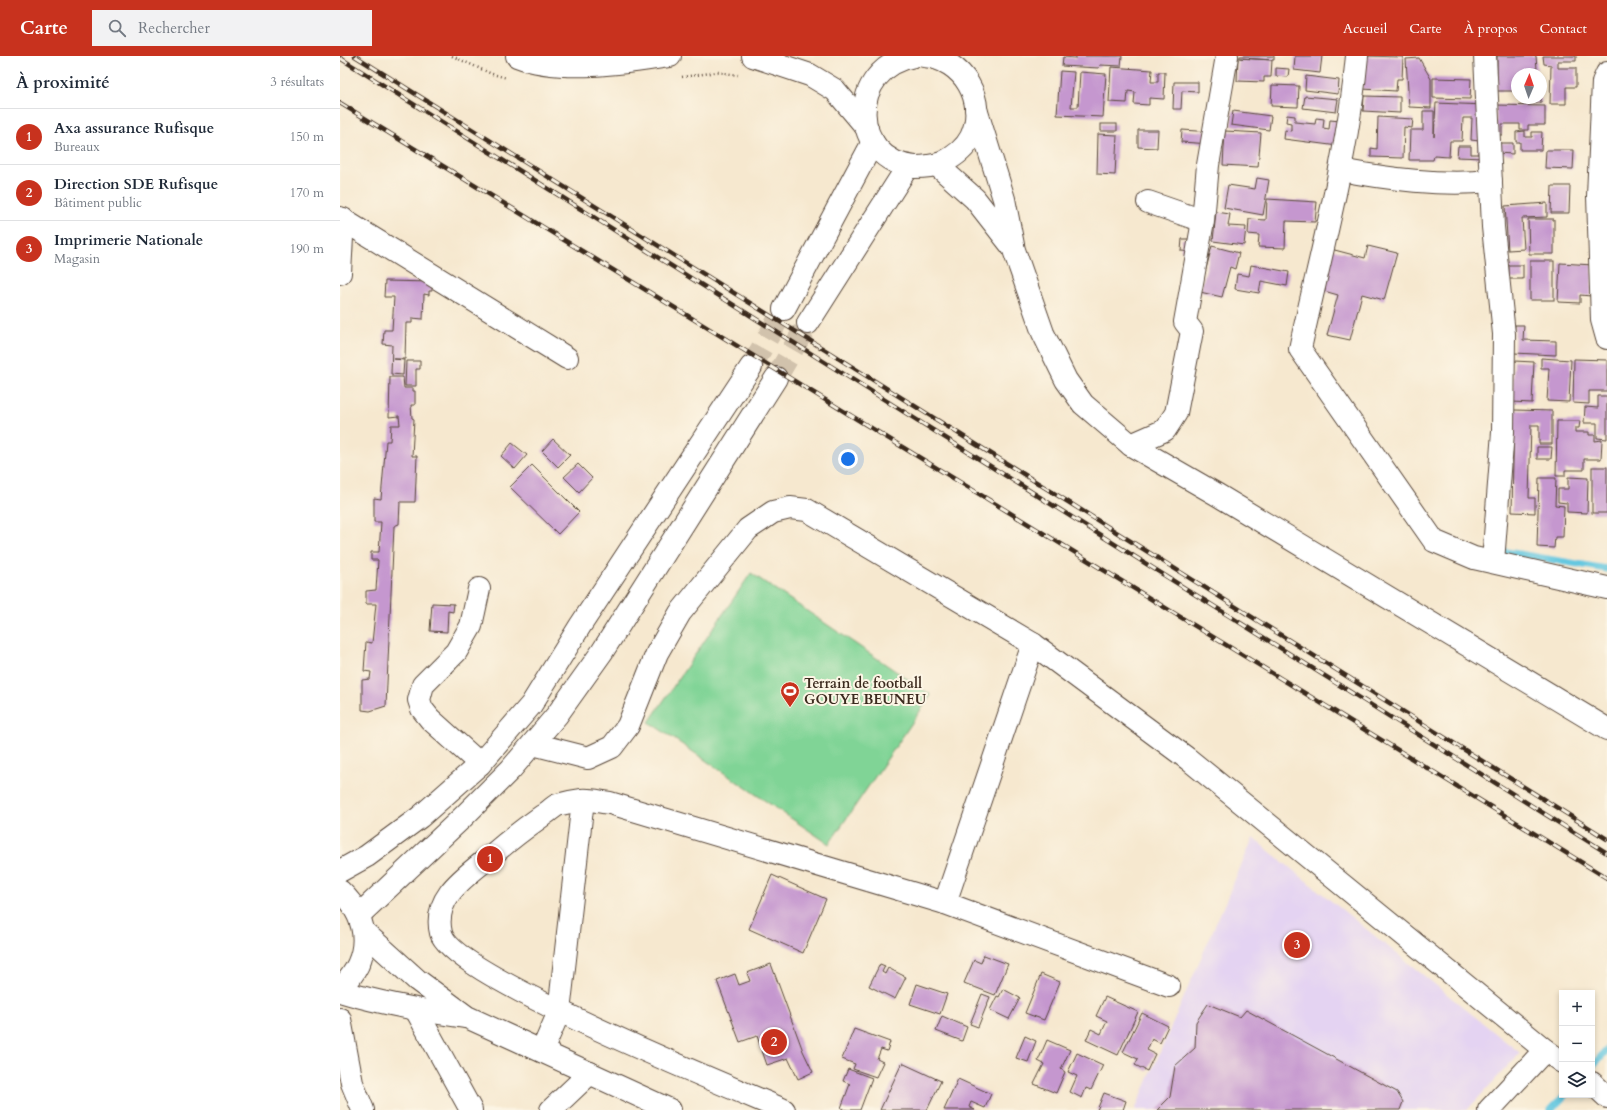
<!DOCTYPE html>
<html lang="fr">
<head>
<meta charset="utf-8">
<style>
  :root { --surface:#fff; --page:#f2f2f3; --text:#1f2937; --muted:#747a83; --line:#e0e1e3; --accent:#c8321e }
  body { margin:0; font-family:Cardo,serif; background:var(--page); color:var(--text) }
  .controls { position:absolute; right:12px; bottom:12px; display:grid; overflow:hidden; border-radius:0px; box-shadow:0 2px 6px #0003 }
  .controls button { width:36px; height:36px; display:grid; place-items:center; padding:0; border:0; border-bottom:1px solid var(--line); background:var(--surface); color:var(--text); font:20px sans-serif }
  .compass { position:absolute; left:1171px; top:12px; width:36px; height:36px; border-radius:50%; background:var(--surface); box-shadow:0 2px 6px #0003; rotate:2deg }
  .you { position:absolute; left:508px; top:403px; width:14px; height:14px; margin:-10px; border:3px solid #fff; border-radius:50%; background:#1a73e8; box-shadow:0 0 0 6px #1a73e833 }
  .badge { display:grid; place-items:center; width:26px; height:26px; border-radius:50%; background:var(--accent); color:#fff; font-size:13px; font-weight:700 }
  .pin { position:absolute; translate:-50% -50%; border:2px solid #fff; box-shadow:0 1px 4px #0006 }
  .list { margin:0; padding:0; list-style:none }
  h2 { display:flex; justify-content:space-between; align-items:center; height:52px; margin:0; padding:0 16px; font-size:17px }
  h2 small { font-size:13px; font-weight:400; color:var(--muted) }
  .list li { display:grid; grid-template-columns:26px 1fr auto; gap:12px; align-items:center; box-sizing:border-box; height:56px; padding:0 16px; border-top:1px solid var(--line) }
  .list b { display:block; font-size:15px; white-space:nowrap }
  .list p { margin:0; font-size:13px; white-space:nowrap; color:var(--muted) }
  .list em { font-size:13px; font-style:normal; color:var(--muted) }
  .icon { flex:none; width:22px; height:22px; fill:none; stroke:currentColor; stroke-width:2; stroke-linecap:round; stroke-linejoin:round }
  .map { position:relative; flex:none; width:1267px; height:1054px; overflow:hidden }
  header { display:flex; align-items:center; gap:24px; box-sizing:border-box; height:56px; padding:0 20px; background:var(--accent); color:#fff }
  header strong { font-size:19px }
  nav { display:flex; gap:22px; margin-inline-start:auto; font-size:14px }
  .search { width:280px; height:36px; background:var(--page); display:flex; align-items:center; gap:10px; box-sizing:border-box; padding:0 14px; border-radius:0px; color:var(--muted); font-size:15px }
  main { display:flex }
  aside { flex:1; background:var(--surface) }
  .map>svg:first-child { display:block }
  .built { fill:#e4d3f2 }
  .green { fill:#80d496; stroke:#5e7f5a }
  .lines { fill:none; stroke-linecap:round; stroke-linejoin:round }
  .stream { stroke:#63c7e0; stroke-width:7 }
  .building { fill:#c597cf }
  .major-tunnel { stroke:#d1c2ac; stroke-width:22; stroke-dasharray:22 11; stroke-linecap:butt }
  .minor-casing { stroke:#574639; stroke-width:24 }
  .major-casing { stroke:#574639; stroke-width:24 }
  .highway-casing { stroke:#574639; stroke-width:24 }
  .path { stroke:#574639; stroke-width:2.5; stroke-dasharray:1 3; stroke-linecap:butt }
  .minor { stroke:#fff; stroke-width:22 }
  .major { stroke:#fff; stroke-width:22 }
  .highway { stroke:#fff; stroke-width:22 }
  .rail-casing { stroke:#3b2a1e; stroke-width:4.5 }
  .rail { stroke:#fcf5e5; stroke-width:3; stroke-dasharray:9; stroke-linecap:butt }
  .labels { text-anchor:middle; stroke-width:4; stroke-linejoin:round; paint-order:stroke }
  .poi-label { font-size:14px; font-weight:bold; fill:#3b2a1e; stroke:#fcf5e5; text-anchor:start }
</style>
</head>
<body>
<header>
<strong>Carte</strong>
<div class="search"><svg class="icon" aria-label="search" viewBox="0 0 24 24"><circle cx="10" cy="10" r="6"/><path d="M15 15l6 6"/></svg>Rechercher</div>
<nav><a>Accueil</a><a>Carte</a><a>À propos</a><a>Contact</a></nav>
</header>
<main>
<aside>
<h2>À proximité<small>3 résultats</small></h2>
<ul class="list">
<li><span class="badge">1</span><div><b>Axa assurance Rufisque</b><p>Bureaux</p></div><em>150 m</em></li>
<li><span class="badge">2</span><div><b>Direction SDE Rufisque</b><p>Bâtiment public</p></div><em>170 m</em></li>
<li><span class="badge">3</span><div><b>Imprimerie Nationale</b><p>Magasin</p></div><em>190 m</em></li>
</ul>
</aside>
<div class="map">
<svg width="1267" height="1054" viewBox="0 0 1267 1054">
  <rect width="100%" height="100%" fill="#fcf5e5"/>
  <filter id="ink" filterUnits="userSpaceOnUse"><feTurbulence type="fractalNoise" baseFrequency=".025" numOctaves="2"/><feDisplacementMap in="SourceGraphic" scale="8" xChannelSelector="R" yChannelSelector="G"/><feConvolveMatrix kernelMatrix="1 2 1 2 8 2 1 2 1" color-interpolation-filters="sRGB"/></filter>
  <filter id="wash" filterUnits="userSpaceOnUse"><feTurbulence type="fractalNoise" baseFrequency=".012" numOctaves="4" result="noise"/><feDisplacementMap in="SourceGraphic" scale="16" xChannelSelector="R" yChannelSelector="G"/><feGaussianBlur stdDeviation="0.9" result="paint"/><feColorMatrix in="noise" values="0 0 0 0 0 0 0 0 0 0 0 0 0 0 0 0 0 1.4 0 .05"/><feComposite in="paint" operator="in"/></filter>
  <g filter="url(#wash)">
    <rect width="100%" height="100%" fill="#f6e8cf"/>
    <path class="built" d="M913,782l267,215 -53,57h-332z"/>
    <path class="green" d="M411,517l180,122 -102,149 -180,-122z"/>
    <g class="lines">
      <g class="stream">
        <path d="M1157,491l4,4 106,18"/>
        <path d="M1252,1010l15,-16"/>
        <path d="M1211,1054l14,-15"/>
      </g>
    </g>
    <g id="blocks">
      <g class="building">
        <path d="M736,0h46l-1,10 -21,-1 -1,3 -37,-2 1,-9 13,1z"/>
        <path d="M900,0h34v4l-34,-2z"/>
        <path d="M955,0h27l-2,17 -26,-3z"/>
        <path d="M1023,0l40,1 -1,22h-5l-1,12 -34,-2z"/>
        <path d="M1157,0h39l1,13h-8v5h-12v17h-20z"/>
        <path d="M1203,0h33v5h-18v7h18v19h-10v17h-16l1,-39 -7,-1z"/>
        <path d="M898,2l34,2 -1,17h-7v5l-27,-1z"/>
        <path d="M1079,2l12,21v29l-22,-1 -3,-48z"/>
        <path d="M771,11l41,3 -1,12h7v-10h7l-1,27 -15,-1v7l-15,-1 1,-12 -7,-1 -1,12 -18,-1z"/>
        <path d="M936,12l13,1 -1,8 -12,-1z"/>
        <path d="M720,15l14,1 -3,35h7l2,-35 26,2 -3,43 -46,-2z"/>
        <path d="M966,20l33,4 -1,14 -33,-4z"/>
        <path d="M1093,22l38,1 -1,20 -37,-1z"/>
        <path d="M834,26h24v10l-16,-1 -1,18h-8z"/>
        <path d="M932,29l27,1 -1,21 -27,-1z"/>
        <path d="M965,40l33,3 -2,13 -33,-4z"/>
        <path d="M1024,40l36,1v16l-37,-2z"/>
        <rect x="1189" y="42" width="12" height="5"/>
        <path d="M1096,47l49,2 -2,53 -26,-1 1,-11h13v8h7l1,-13 -8,-1 1,-22h-9l-1,23h-12l-1,16 -15,-1 -1,4h-24l1,-30h13v-19h11v26z"/>
        <path d="M1156,49l49,1v19h-17v5h-8v-6h-18v11h-6z"/>
        <path d="M893,55l38,5 -2,14 -38,-5z"/>
        <path d="M947,59l8,1v6l20,2 1,-6 8,1 -1,9 6,1 1,-9 10,1 -2,25 -54,-7 1,-9 6,1v-8l-5,-1z"/>
        <path d="M1038,61l35,2 -1,9 -8,-1 -1,31 -32,-1v-9l6,1z"/>
        <rect x="761" y="68" width="16" height="7"/>
        <path d="M798,74h20l-1,18 -19,-1z"/>
        <path d="M842,74l29,2v12l-30,-2z"/>
        <path d="M885,75l36,2 -3,34 -35,-2z"/>
        <path d="M1185,75v6h7v-5h10l-1,18h-21v-8h-4v-10z"/>
        <path d="M758,78l19,1 -2,40 -18,-1z"/>
        <path d="M1157,87h16v11l-16,-1z"/>
        <path d="M1206,94h28l-1,19 -28,-1z"/>
        <path d="M917,122l12,2 -6,35 -39,-7 4,-23 27,4z"/>
        <path d="M1212,130h18l-1,27h-18z"/>
        <path d="M927,143l50,3 -2,20 -29,-1 -1,27 -27,-1 1,-12 -11,-1 1,-15 17,1z"/>
        <path d="M1207,147v14l-25,1 2,31 -16,1 -3,-44z"/>
        <path d="M876,156l14,2 -2,12 18,1 -2,18 -31,-4z"/>
        <path d="M1188,163h26v35h-25z"/>
        <path d="M842,183h14l-1,13 -14,-1z"/>
        <path d="M872,190l27,7 -4,16 -5,-2 -8,30 -22,-5z"/>
        <path d="M1028,190l29,7 -13,47 -22,-6 -12,46 -23,-5 11,-40 -21,-6 10,-41 38,10z"/>
        <rect x="1190" y="205" width="24" height="39"/>
        <path d="M1220,207l33,2 -2,31 -11,-1v8l-22,-1z"/>
        <path d="M911,209l38,7 -2,14 -26,-5 -2,12 -24,-4 2,-15 12,2z"/>
        <rect x="1169" y="209" width="14" height="14"/>
        <path d="M45,225l47,1v9h-3v4l-5,-1 -1,25 -11,-1v5h-6l-1,36h-11l10,1 -1,15 -12,-1 1,-29 -9,-1 1,-14h8l2,-33h-10z"/>
        <path d="M1175,269h9l-1,15 33,1v14l-42,-2z"/>
        <path d="M1201,302l30,2 -2,42 -22,-1 2,-33h-8z"/>
        <path d="M1234,303l33,1v31h-18v13l-16,-1z"/>
        <path d="M66,305h14v8h-4v17h-11z"/>
        <path d="M1174,305l20,1 -2,41 -20,-1z"/>
        <path d="M50,321h13l1,11h9v3h2v14h-4l1,13 2,1 -2,37h5l-2,46h-15l-1,22 -5,2 -8,180 -16,5 -8,-1v-30l8,-1 1,-7 -7,-1 2,-29 6,1 4,-39h-10v-13l10,-1 2,-30h-7v-8h8l2,-30h-7v-24l7,1 5,-58h4l1,-16h9l-1,-9 -10,1z"/>
        <path d="M1258,340h9v43l-10,-1v-15h-13l1,-16 13,1z"/>
        <path d="M1174,354l38,1v33h-13v-19h-8l-2,73h6v15l-23,-1z"/>
        <path d="M1217,365h23l-1,7h-4v4h14v3h6v6l7,-1 -1,19h-17v11h-19v6h-9z"/>
        <path d="M213,383l17,16 -12,12 -16,-16z"/>
        <path d="M172,387l15,12 -12,14 -14,-13z"/>
        <path d="M1197,391h15l-1,12h-14z"/>
        <path d="M238,408l14,14 -13,14 -15,-15z"/>
        <path d="M192,409l47,47 -21,22 -48,-47z"/>
        <rect x="1252" y="411" width="15" height="46"/>
        <path d="M1228,421l20,1 -1,35 -20,-1v-9l-9,-1v-13h10z"/>
        <path d="M1199,422h17l-1,27 9,1 -1,31h-8l-1,11 -17,-1z"/>
        <path d="M92,547l22,1 -1,8 -5,-1 -1,21 -17,-1z"/>
        <path d="M432,819l54,24 -23,54 -54,-24z"/>
        <path d="M644,899l24,9 -13,31 -31,-12 10,-23 7,3z"/>
        <path d="M431,908l32,87 10,21 -15,7 -10,-21 -21,7 -10,-29 -17,6 -23,-61 18,-7 4,11 11,-4 -3,-8z"/>
        <path d="M540,908l5,2 -3,6 3,2 3,-6 18,9 -11,22 -26,-13z"/>
        <path d="M701,918l19,8 -16,38 -19,-7z"/>
        <path d="M577,928l30,10 -7,20 -30,-10z"/>
        <path d="M663,933l17,9 -11,21 -19,-9 7,-14 2,1z"/>
        <path d="M642,938l8,3 -12,30 -8,-3z"/>
        <path d="M765,941l33,15 -20,43 -32,-15 5,-11 10,5 6,-13 -11,-5z"/>
        <path d="M868,948l32,13 6,-7 151,82 6,10 -3,8h-243l13,-13 5,-31 20,-18 1,-26z"/>
        <path d="M802,957l26,13 -8,17 -8,-4 -5,11 8,4 -8,17 -12,-6 3,-6 -15,-7z"/>
        <path d="M602,960l25,11 -5,14 -26,-10z"/>
        <path d="M514,973l36,13 -3,9 -6,-2 -4,10 6,3 -7,15 -23,-8 2,-5 -13,-5z"/>
        <path d="M685,980l11,5 -8,21 -12,-4z"/>
        <path d="M707,984l23,10 -9,19 4,3 -9,21 -22,-9 10,-20 -6,-3z"/>
        <path d="M737,997l26,12 -12,25 -5,-2 -4,10 -12,-6 7,-16 -9,-4z"/>
        <path d="M562,1007l39,18 -14,29h-47z"/>
        <path d="M508,1013l24,9 -12,32h-13l-6,-2 9,-24 -7,-3z"/>
        <path d="M618,1023l33,15 -6,14 -14,-6 -2,5 6,3h-31z"/>
        <path d="M764,1037l22,8 -3,9h-26z"/>
      </g>
    </g>
  </g>
  <g filter="url(#ink)">
    <use href="#blocks" fill-opacity="0" stroke="#574639" stroke-width="1"/>
    <g class="lines">
      <g class="major-tunnel">
        <path d="M411,311l33,-58"/>
        <path d="M436,322l32,-55"/>
      </g>
      <g class="minor-casing">
        <g id="minor">
          <path d="M1017,0c-9,99 -36,196 -57,293l134,192 40,17 133,30"/>
          <path d="M1145,0l8,171 11,107 -1,98 -10,130"/>
          <path d="M1267,17l-4,9 -5,114 4,124 5,18"/>
          <path d="M636,53l28,90 10,51 29,83 23,47 17,24 48,41 85,49 391,235"/>
          <path d="M597,109l38,34 36,46"/>
          <path d="M1000,114c49,9 100,16 151,11"/>
          <path d="M808,146l55,19"/>
          <path d="M0,162l227,140"/>
          <path d="M0,217l3,-54"/>
          <path d="M791,389l34,-15 11,-17 16,-82 -7,-9 18,-101 5,-56 19,-109"/>
          <path d="M139,533l-8,37 -15,26 -33,33 -4,15 3,9 8,10 50,45"/>
          <path d="M193,688l55,14 24,-11 16,-21 29,-73 23,-40 68,-84 25,-17 17,-4 17,2 226,134 155,115 357,291 -56,60"/>
          <path d="M605,847l88,-259"/>
          <path d="M76,954l55,100"/>
          <path d="M0,963l12,64 11,27"/>
          <path d="M1205,994l17,12"/>
          <path d="M202,995l17,-39 24,-212"/>
          <path d="M1252,1027l15,14"/>
          <path d="M211,1054l39,-37"/>
          <path d="M444,1054c-51,-22 -332,-135 -343,-177 -9,-37 27,-58 51,-78 16,-14 33,-27 50,-39 5,-3 10,-8 15,-11 7,-2 17,-4 25,-5 8,-1 19,2 28,3l335,100 224,83"/>
        </g>
      </g>
      <g class="major-casing">
        <g id="major">
          <path d="M177,0c43,17 109,7 153,0"/>
          <path d="M413,0l57,19 25,15 32,38"/>
          <path d="M574,0c-68,13 -64,105 1,111 9,0 18,-1 27,-4 12,-6 23,-14 29,-26 17,-36 -8,-78 -47,-81"/>
          <path d="M444,253l89,-167"/>
          <path d="M468,267l100,-157"/>
          <path d="M0,815l27,-15 53,-39 60,-53 51,-59 49,-79 171,-259"/>
          <path d="M19,859l104,-98 48,-48 46,-54 45,-63 174,-274"/>
        </g>
      </g>
      <g class="highway-casing">
        <g id="highway">
          <path d="M0,835c32,30 31,68 0,98"/>
          <path d="M24,876l53,48 50,37 203,93"/>
          <path d="M0,935c42,13 83,20 126,26"/>
        </g>
      </g>
      <g class="path">
        <path d="M112,0l40,18 15,4"/>
        <path d="M342,21l36,-5 20,3"/>
      </g>
      <use href="#minor" class="minor"/>
      <use href="#major" class="major"/>
      <use href="#highway" class="highway"/>
      <g class="rail-casing">
        <g id="rail">
          <path d="M15,0l1252,783"/>
          <path d="M0,2l1267,795"/>
          <path d="M0,47l1267,775"/>
        </g>
      </g>
      <use href="#rail" class="rail"/>
    </g>
  </g>
  <defs>
    <g id="stadium-pin" transform="scale(1)"><path d="M0 17L-7.5 6A9.5 9.5 0 1 1 7.5 6Z" fill="#c8321e" stroke="#fcf5e5"/><path d="M0-5a6.5 5 0 1 0 0 10a6.5 5 0 1 0 0-10ZM-3.5-1.8h7v3.6h-7Z" fill="#fff"/></g>
  </defs>
  <g fill-rule="evenodd">
    <use href="#stadium-pin" x="450" y="635"/>
  </g>
  <g class="labels">
    <g class="poi-label">
      <text x="464" y="632">Terrain de football<tspan x="464" dy="16">GOUYE BEUNEU</tspan></text>
    </g>
  </g>
</svg>
<div class="controls">
<button>+</button>
<button>−</button>
<button><svg class="icon" aria-label="layers" viewBox="0 0 24 24"><path d="M12 4l9 5-9 5-9-5zM3 14l9 5 9-5"/></svg></button>
</div>
<svg class="compass" viewBox="-18 -18 36 36"><path d="M0-13l5 13h-10z" fill="#e53935"/><path d="M0 13l5-13h-10z" fill="#747a83"/></svg>
<div class="you"></div>
<div class="pin badge" style="left:150px;top:803px">1</div>
<div class="pin badge" style="left:434px;top:986px">2</div>
<div class="pin badge" style="left:957px;top:889px">3</div>
</div>
</main>
</body>
</html>
